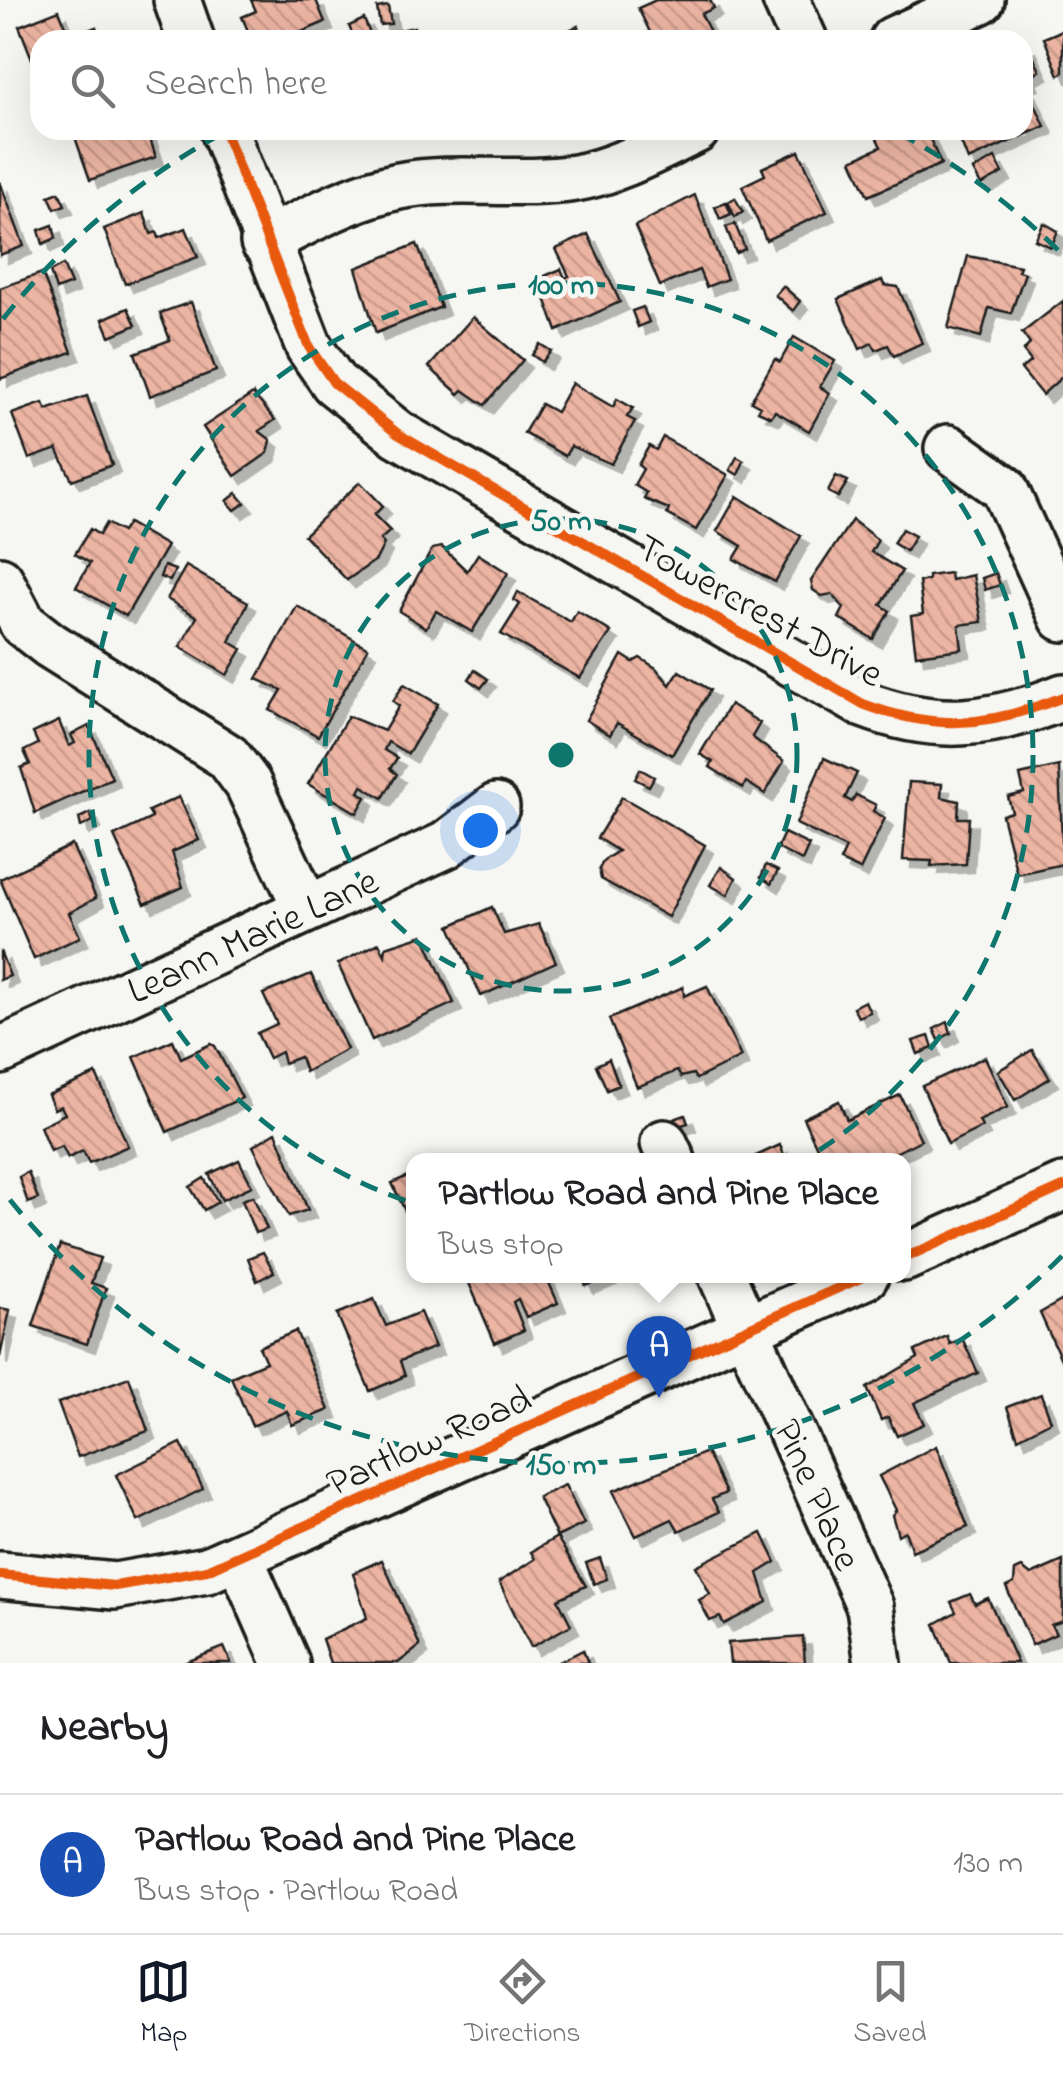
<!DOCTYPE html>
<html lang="en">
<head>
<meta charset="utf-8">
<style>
  :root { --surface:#fff; --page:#f6f6f6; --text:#202124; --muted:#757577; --line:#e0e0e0; --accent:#111827 }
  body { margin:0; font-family:"Indie Flower",sans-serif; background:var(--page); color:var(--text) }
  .you { position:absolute; left:480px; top:830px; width:35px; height:35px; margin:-25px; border:8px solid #fff; border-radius:50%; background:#1a73e8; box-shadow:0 0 0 15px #1a73e833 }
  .badge { display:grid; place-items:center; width:65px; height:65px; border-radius:50%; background:var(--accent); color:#fff; font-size:32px; font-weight:700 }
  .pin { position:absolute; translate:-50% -82px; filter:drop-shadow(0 2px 5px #0008) }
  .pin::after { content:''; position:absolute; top:52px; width:35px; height:30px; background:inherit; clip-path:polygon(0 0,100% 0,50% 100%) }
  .popup { position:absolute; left:406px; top:1153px; width:505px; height:130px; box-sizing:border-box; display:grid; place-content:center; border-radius:20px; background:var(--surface); filter:drop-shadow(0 2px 8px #0005); font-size:32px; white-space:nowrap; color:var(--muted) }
  .popup b { font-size:38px; color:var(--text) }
  .popup::after { content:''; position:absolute; left:50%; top:100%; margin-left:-20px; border:20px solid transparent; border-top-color:var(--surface) }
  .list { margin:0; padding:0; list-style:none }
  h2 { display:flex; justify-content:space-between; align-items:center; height:130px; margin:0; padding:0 40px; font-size:42px }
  h2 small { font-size:32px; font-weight:400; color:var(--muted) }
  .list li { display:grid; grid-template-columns:65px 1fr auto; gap:30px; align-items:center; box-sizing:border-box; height:140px; padding:0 40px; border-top:2px solid var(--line) }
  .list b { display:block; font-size:38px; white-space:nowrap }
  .list p { margin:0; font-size:32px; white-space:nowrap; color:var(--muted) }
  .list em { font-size:32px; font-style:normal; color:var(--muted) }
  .icon { flex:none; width:55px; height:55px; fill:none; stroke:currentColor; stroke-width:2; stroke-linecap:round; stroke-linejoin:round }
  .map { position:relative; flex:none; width:1063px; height:1663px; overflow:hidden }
  .search { position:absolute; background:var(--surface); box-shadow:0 10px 40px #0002; left:30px; right:30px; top:30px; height:110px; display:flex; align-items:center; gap:25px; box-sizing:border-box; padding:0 35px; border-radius:30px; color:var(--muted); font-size:38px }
  .sheet { height:270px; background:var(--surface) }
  nav { display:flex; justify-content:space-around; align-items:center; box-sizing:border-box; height:140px; border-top:2px solid var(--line); background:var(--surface); font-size:28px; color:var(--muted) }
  nav a { display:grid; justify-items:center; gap:5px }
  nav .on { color:var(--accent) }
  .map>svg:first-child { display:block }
  .building { fill:url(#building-back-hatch); stroke:#1c1c1c; stroke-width:2.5; filter:url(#shadow) }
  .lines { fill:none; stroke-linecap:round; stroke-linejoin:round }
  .minor-casing { stroke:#1c1c1c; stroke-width:52 }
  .minor { stroke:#f6f6f2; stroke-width:45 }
  .cycleway-casing { stroke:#f6f6f2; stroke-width:16 }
  .cycleway { stroke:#e8590c; stroke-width:10 }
  .ring { fill:none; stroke:#0f766e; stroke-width:5; stroke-dasharray:18 12 }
  .labels { text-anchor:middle; stroke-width:9; stroke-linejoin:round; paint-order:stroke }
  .street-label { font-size:40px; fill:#1c1c1c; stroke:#f6f6f2 }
  .centre { fill:#0f766e; stroke:#f6f6f2; stroke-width:5 }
  .ring-label { font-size:30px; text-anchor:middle; font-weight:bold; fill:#0f766e; stroke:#f6f6f2; stroke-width:9; stroke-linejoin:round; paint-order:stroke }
</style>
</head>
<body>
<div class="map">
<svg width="1063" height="1663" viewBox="0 0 1063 1663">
  <defs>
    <pattern id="building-back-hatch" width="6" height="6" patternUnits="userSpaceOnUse" patternTransform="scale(2.5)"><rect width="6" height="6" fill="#ecb4a2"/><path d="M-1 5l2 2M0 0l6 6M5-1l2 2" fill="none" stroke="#ca9a8b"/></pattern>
    <filter id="shadow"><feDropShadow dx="8" dy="8" stdDeviation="0" flood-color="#0004"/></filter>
  </defs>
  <rect width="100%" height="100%" fill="#f6f6f2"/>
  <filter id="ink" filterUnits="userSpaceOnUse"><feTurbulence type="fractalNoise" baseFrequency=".01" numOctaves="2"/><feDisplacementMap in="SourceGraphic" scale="20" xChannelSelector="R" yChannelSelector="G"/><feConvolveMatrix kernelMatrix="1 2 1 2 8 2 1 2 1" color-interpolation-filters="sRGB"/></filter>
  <g filter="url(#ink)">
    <g class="building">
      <path d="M251,0h65l9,22 -42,18h-31l-10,-23 14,-6z"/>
      <path d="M656,0h54l4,8 -13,6 11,22 -67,4 7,-4 -14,-28z"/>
      <path d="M388,6l3,18 -11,1 -3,-17z"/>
      <path d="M59,10l8,20 6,-2 3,7 20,-8 5,13h-61v39l-21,-53z"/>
      <path d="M364,19l6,15 -15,6 -6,-14z"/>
      <path d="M578,26l6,14h-38z"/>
      <path d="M414,27l3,12 41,-9 2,10h-66l-2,-8z"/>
      <path d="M1063,30v43l-4,2 -15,-37z"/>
      <path d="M1028,45l12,26 -12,6 3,5 -8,2v-37z"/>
      <path d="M1028,89l17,37 -77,34 -12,-30h67v-39z"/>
      <path d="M94,130h53l9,27 -66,23 -15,-43z"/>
      <path d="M873,130h53l15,34 -73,32 -16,-36 29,-13z"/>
      <path d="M799,151l28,61 -61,28 -24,-54 23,-11 -3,-7z"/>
      <path d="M995,158l8,15 -22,12 -8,-15z"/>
      <path d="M0,182l24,64 -24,9z"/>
      <path d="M59,192l6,13 -10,4 -6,-13z"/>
      <path d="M695,195l32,84 -21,8 -7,-17 -39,16 -25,-60z"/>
      <path d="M735,198l8,14 -8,5 -7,-15z"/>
      <path d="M726,202l5,12 -11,5 -5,-12z"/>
      <path d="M144,213l7,21 6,-2 2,6 27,-10 12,29 -73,27 -21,-55z"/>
      <path d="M1044,223l14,8 -7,16 -16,-7z"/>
      <path d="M735,224l10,25 -9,4 -10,-26z"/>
      <path d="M53,225l3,13 -13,6 -4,-14z"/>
      <path d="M588,234l32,68 -63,29 -19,-52 23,-10 4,9 4,-2 -13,-27z"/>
      <path d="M417,244l24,63 -65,26 -20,-65z"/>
      <path d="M968,256l52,10 -2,5 7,2 -14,40 -22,-5 -8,29 -33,-9z"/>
      <path d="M63,265l8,19 -15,6 -6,-18z"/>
      <path d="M42,273l30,79 -72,27v-91z"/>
      <path d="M882,280l2,5 14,2 24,56 -28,13 -6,-11 -12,5 -4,-7 -12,6 -22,-50z"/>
      <path d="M783,286l17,15 -7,10 -18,-16z"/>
      <path d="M1063,301v75l-21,19 -21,-26 10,-8 -8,-10 7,-7 -8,-11z"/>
      <path d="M191,302l25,69 -66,25 -15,-43 35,-13 -10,-27z"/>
      <path d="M643,307l6,15 -11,5 -6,-16z"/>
      <path d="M128,308l8,17 -26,11 -7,-17z"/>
      <path d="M473,317l50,43 -38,45 -22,-15 -4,4 -30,-27z"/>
      <path d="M794,337l41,24 -15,26 10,6 -21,38 -34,-20 -4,6 -13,-6 2,-5 -9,-5 24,-42 5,3z"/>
      <path d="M540,344l11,7 -9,11 -10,-7z"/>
      <path d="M572,383l41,24 4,-8 16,9 -6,9 8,4 -24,43 -40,-18 -6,10 -41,-23 17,-29 15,8z"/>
      <path d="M253,394l22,26 -16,11 12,9 -3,13 -33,23 -32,-49z"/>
      <path d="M87,396l25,69 -40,15 -15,-31 -28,10 -17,-45 31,-11 4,7z"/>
      <path d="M663,437l65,38 -32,55 -29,-16 2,-5 -25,-10 3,-6 -13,-8 9,-16 -5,-4 11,-19 7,4z"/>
      <path d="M737,457l7,4 -6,14 -8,-5z"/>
      <path d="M836,476l12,5 -10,16 -10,-5z"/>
      <path d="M360,482l23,24 -9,9 16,16 -10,9 4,4 -8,16 -29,20 -43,-45z"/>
      <path d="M237,493l8,10 -10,7 -8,-9z"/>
      <path d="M737,496l64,40 -26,46 -41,-23 8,-13 -25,-15z"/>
      <path d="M852,520l26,20 -7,12 31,19 -21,34 9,6 -17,28 -34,-21 5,-10 -12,-14 -10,2 -9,-6 -2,-9z"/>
      <path d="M106,523l16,9 6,-9 39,23 -41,70 -50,-29 14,-24 -15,-9 15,-25 9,6z"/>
      <path d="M902,529l13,7 -9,15 -13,-8z"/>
      <path d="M442,547l25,24 11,-17 30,19 -36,59 -36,-21 -10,17 -27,-17 33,-62z"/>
      <path d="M164,566l11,4 -5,11 -10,-4z"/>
      <path d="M186,566l62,36 -18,40 12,7 -15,26 -47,-28 17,-30 -30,-18z"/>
      <path d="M950,573l1,7 22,-5 9,47 -23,3 3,24 -46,6 -5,-39 12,-2 -4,-32 9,-2v-4z"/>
      <path d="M996,573l4,12 -15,5 -3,-12z"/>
      <path d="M518,592l53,30 6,-11 34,21 -31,46 -79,-44 19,-30 -6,-4z"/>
      <path d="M297,606l71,42 -50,88 -48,-26 12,-20 -25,-11z"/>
      <path d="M622,655l11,7 7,-4 16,10 14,17 9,-14 31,19 -38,65 -55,-32 -7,12 -24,-15z"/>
      <path d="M475,670l13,9 -7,9 -12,-9z"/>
      <path d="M404,684l34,20 -30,50 -20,-12 -4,8 13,8 -7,11 7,5 -14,24 -21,-12 -3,6 7,5 -9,16 -49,-29 40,-68 36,15 15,-25 -6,-5z"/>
      <path d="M730,704l30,19 -8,14 32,24 -19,33 -19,-12 -3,6 -33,-21 3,-5 -13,-8z"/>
      <path d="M59,721l10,25 6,-3 -4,-8 18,-9 23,52 -77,35 -14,-45 9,-4 -6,-13 14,-7 -5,-11z"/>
      <path d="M824,758l33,15 -12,25 7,4 4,-7 20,10 -3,6 12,7 -25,52 -20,-9 6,-13 -50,-24z"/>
      <path d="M1059,766l4,98 -46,10 -15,-59 10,-3 -4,-15 16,-4 -4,-18z"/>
      <path d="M640,769l14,8 -5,9 -14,-7z"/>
      <path d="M909,782l33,2 -1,13 18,4 -1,17h11l-3,46 -35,2 1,-5 -29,-1z"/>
      <path d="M179,797l20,43 -27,12 11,35 -38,17 -31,-68 38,-18 -4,-7z"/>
      <path d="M622,797l83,48 -37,72 -67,-38 -2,-10 5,-9 14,-9 -21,-13z"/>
      <path d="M90,813l3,8 -12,6 -2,-9z"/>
      <path d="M784,833l25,12 -7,16 -25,-13z"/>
      <path d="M72,845l24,53 -27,15 11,24 -46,22 -34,-80z"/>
      <path d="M766,865l12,6 -7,13 -10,-7z"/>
      <path d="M721,867l15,11 -8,17 -18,-10z"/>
      <path d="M492,907l12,27 35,-10 17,38 -75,34 -31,-70z"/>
      <path d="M423,935l31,68 -82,37 -34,-76 41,-21 6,12 1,-8z"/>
      <path d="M0,951l10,25 -10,4z"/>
      <path d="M311,974l36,75 -42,23 -5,-15 -16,6 -3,-11 -12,6 -12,-25 20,-9 -14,-30z"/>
      <path d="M707,986l34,71 -45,22 -3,-5 -12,3 -4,-6 -40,16 -28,-68 74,-32 1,9z"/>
      <path d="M865,1001l5,11 -12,5 -5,-10z"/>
      <path d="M948,1022l3,11 -12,7 -5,-11z"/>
      <path d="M929,1036l4,12 -15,6 -5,-13z"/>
      <path d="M173,1040l8,18 30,-14 4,2 27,52 -75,34 -33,-75z"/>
      <path d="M1032,1050l18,28 -35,22 -17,-29z"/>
      <path d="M985,1057l23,50 -29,14 3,6 -34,17 -26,-58z"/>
      <path d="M609,1059l10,26 -12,5 -11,-25z"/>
      <path d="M96,1074l32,72 -39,17 -6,-12 -15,7 -6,-12 -12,5 -10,-25 25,-12 -4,-8 -7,3 -6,-14z"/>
      <path d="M900,1095l21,45 -30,15 -1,5h-67l-20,-42 36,-17 8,19z"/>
      <path d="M685,1115l3,8 -12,4 -2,-8z"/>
      <path d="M276,1132l32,78 -19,6 -36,-70z"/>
      <path d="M780,1145l6,15h-39z"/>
      <path d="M239,1160l13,26 -30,14 -13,-26z"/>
      <path d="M28,1172l10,27 -10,4 -9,-26z"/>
      <path d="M414,1173v39l-7,3 -15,-32z"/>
      <path d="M204,1178l14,24 -14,8 -14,-23z"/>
      <path d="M253,1196l14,33 -12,4 -13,-33z"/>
      <path d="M60,1245l40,13 -9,25 15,5 -19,56 -54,-18z"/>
      <path d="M263,1252l11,20 -17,9 -9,-23z"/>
      <path d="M466,1276h80l12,27 -32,14 -8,-18 -5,3 11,28 -29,13z"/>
      <path d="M581,1276h29l-24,10z"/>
      <path d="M374,1299l12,27 34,-14 15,35 -35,14 5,15 -35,15 -33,-77z"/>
      <path d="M1063,1300v64l-23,-51z"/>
      <path d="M0,1308l10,2 -10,47z"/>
      <path d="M296,1331l33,79 -37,15 -5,-14 -35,15 -21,-49 35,-15 -7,-15z"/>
      <path d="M947,1336l3,8 12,-6 16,35 -64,30 10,21 -27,12 -9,-19 -7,3 -14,-32 51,-30 -3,-7z"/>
      <path d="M129,1377l19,54 -70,26 -20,-54z"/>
      <path d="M1041,1394l10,27 -33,17 -11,-31z"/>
      <path d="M181,1443l22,46 -65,32 -22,-46z"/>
      <path d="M936,1446l32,81 -56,24 -7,-20 -7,4 -6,-20 4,-5 -17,-34z"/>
      <path d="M706,1452l20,41 -14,6 7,13 -40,19 -7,-12 -36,17 -23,-45z"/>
      <path d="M565,1485l19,39 -27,13 -19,-40z"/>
      <path d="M762,1533l14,29 -18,11 9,29 -43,22 -4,-7 -10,4 -11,-21 11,-6 -14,-28z"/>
      <path d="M557,1537l29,49 -28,13 13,26 -40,22 -32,-65 36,-23 -4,-7z"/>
      <path d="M600,1558l7,21 -13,5 -8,-21z"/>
      <path d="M382,1560l38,86 -22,17h-68l-8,-24 45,-21 -14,-45z"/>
      <path d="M1063,1561v60l-12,4 5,9 -24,11 -26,-58 8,-4 1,-12 7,-3 9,7z"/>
      <path d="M970,1594l5,10 13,-6 29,65h-66l-16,-39 21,-12 -5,-10z"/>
      <path d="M803,1637l2,26h-75l-2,-20z"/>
      <path d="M224,1647l7,16h-47z"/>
      <path d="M583,1650l5,13h-31z"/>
    </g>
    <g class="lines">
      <g class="minor-casing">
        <g id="minor">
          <path d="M177,0l14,40"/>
          <path d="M786,0l18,40"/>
          <path d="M893,40l88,-40"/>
          <path d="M224,130l85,217 25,36 64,51 465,270c73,28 128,22 200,-7"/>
          <path d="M264,242c44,-21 86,-46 135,-56 58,-11 117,1 176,-8 42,-7 83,-30 121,-48"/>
          <path d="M948,448l56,40 59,130"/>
          <path d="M0,580l23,44 27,21 178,112 20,27 58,124"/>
          <path d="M0,1051l446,-206 50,-38"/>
          <path d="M664,1143l8,17"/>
          <path d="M904,1258l159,-71"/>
          <path d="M722,1276l148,331 8,56"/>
          <path d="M239,1556l47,107"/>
          <path d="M0,1575l115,11 92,-16 658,-294"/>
        </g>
      </g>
      <use href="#minor" class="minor"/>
      <g class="cycleway-casing">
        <g id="cycleway">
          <path d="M224,130l85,217 25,36 64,51 465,270c73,28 128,22 200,-7"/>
          <path d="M904,1258l159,-71"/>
          <path d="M0,1575l115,11 92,-16 658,-294"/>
        </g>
      </g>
      <use href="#cycleway" class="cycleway"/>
    </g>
  </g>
  <g class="ring">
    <circle cx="561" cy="755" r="236"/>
    <circle cx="561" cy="755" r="472"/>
    <path d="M1062 1256A708 708 0 0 1 3 1191M3 319A708 708 0 0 1 223 133M899 133A708 708 0 0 1 1062 254"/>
  </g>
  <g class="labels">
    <g class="street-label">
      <text transform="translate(761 609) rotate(29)" y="14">Towercrest Drive</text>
      <text transform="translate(252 934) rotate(-25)" y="14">Leann Marie Lane</text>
      <text transform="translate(428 1439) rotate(-24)" y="14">Partlow Road</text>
      <text transform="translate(819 1494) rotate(66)" y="14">Pine Place</text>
    </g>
  </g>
  <circle cx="561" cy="755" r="15" class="centre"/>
  <g class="ring-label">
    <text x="561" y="294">100 m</text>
    <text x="561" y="530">50 m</text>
    <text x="561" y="1474">150 m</text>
  </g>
</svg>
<div class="you"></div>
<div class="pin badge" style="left:659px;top:1398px;background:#1a4fb4">A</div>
<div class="popup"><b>Partlow Road and Pine Place</b>Bus stop</div>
<div class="search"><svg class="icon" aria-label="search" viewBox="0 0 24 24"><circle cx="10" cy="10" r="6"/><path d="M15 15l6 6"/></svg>Search here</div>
</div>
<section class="sheet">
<h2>Nearby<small></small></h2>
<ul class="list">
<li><span class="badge" style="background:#1a4fb4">A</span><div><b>Partlow Road and Pine Place</b><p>Bus stop · Partlow Road</p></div><em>130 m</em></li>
</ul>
</section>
<nav>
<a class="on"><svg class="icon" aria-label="map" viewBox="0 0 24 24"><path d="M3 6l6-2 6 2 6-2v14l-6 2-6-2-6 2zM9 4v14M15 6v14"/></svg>Map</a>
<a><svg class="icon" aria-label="directions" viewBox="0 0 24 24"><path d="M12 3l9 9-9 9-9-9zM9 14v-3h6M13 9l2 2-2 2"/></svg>Directions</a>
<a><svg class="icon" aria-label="saved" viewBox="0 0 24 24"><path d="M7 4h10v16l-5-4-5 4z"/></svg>Saved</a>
</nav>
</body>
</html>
